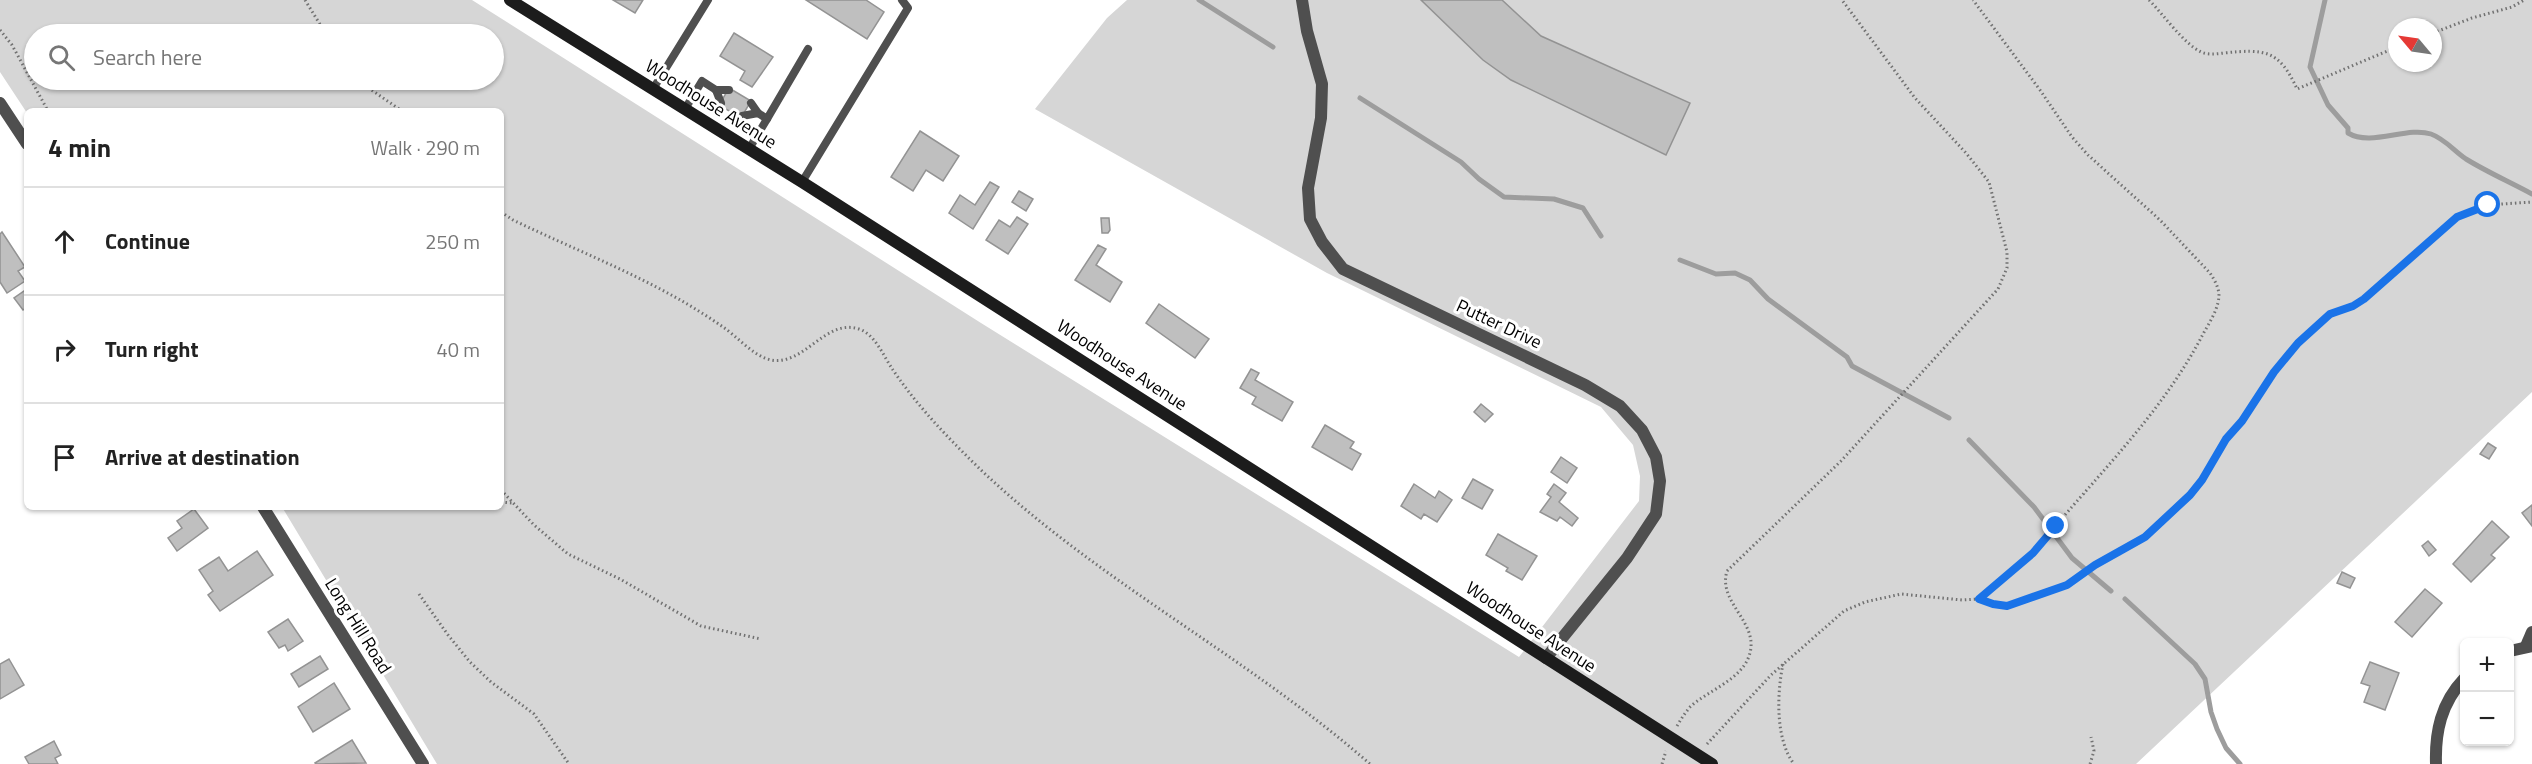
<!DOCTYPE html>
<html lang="en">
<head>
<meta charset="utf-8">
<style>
  :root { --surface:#fff; --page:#f6f6f6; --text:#222; --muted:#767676; --line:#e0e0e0 }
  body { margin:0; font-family:"Titillium Web",sans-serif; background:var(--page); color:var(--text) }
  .controls { position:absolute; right:18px; bottom:18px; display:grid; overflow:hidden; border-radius:9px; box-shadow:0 2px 4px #0004 }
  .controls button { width:54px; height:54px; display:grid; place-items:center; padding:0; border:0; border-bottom:2px solid var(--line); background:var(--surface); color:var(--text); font:30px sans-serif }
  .compass { position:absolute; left:2388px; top:18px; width:54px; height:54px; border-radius:50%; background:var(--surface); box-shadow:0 2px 4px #0004; rotate:299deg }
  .stop { position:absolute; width:18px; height:18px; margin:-14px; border:4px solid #1a73e8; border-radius:50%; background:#fff }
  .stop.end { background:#1a73e8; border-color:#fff; box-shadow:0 2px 6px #0008 }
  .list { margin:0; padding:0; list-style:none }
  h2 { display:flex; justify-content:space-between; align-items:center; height:78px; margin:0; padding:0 24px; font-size:26px }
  h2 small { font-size:20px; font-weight:400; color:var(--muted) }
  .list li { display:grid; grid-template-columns:39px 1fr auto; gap:18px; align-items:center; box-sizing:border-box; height:108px; padding:0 24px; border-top:2px solid var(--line) }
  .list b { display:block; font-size:22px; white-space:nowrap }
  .list em { font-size:20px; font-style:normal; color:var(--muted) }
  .icon { flex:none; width:33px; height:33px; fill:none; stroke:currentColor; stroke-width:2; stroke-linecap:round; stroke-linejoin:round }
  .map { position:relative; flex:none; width:2532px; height:764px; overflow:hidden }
  .search { position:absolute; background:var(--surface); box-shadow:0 2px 4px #0004; left:24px; top:24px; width:480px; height:66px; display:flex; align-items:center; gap:15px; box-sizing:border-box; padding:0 21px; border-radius:33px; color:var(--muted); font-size:22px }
  .panel { position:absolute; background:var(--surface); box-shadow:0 2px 4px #0004; left:24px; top:108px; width:480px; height:402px; border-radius:9px }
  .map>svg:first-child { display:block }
  .green { fill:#d6d6d6; fill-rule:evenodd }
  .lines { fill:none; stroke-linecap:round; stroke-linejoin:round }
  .stream { stroke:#9d9d9d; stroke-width:5 }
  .building { fill:#bfbfbf; stroke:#939393; stroke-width:1.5 }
  .path { stroke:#717171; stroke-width:3; stroke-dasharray:1.5 3; stroke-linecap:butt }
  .lane { stroke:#4f4f4f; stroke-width:8 }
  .street { stroke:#4f4f4f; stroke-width:12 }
  .secondary { stroke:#1c1c1c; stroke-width:12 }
  .route { stroke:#1a73e8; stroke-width:8 }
  .labels { text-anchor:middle; stroke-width:6; stroke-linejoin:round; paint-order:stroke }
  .street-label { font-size:18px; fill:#000; stroke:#fff }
</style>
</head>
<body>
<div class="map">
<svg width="2532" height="764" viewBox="0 0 2532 764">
  <rect width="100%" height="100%" fill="#fff"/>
  <path class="green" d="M0,0h472l509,323 538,334 120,-156 1,-25 -7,-31 -32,-38 -274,-134 -292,-164 72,-91 20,-18h1405v392l-396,372h-1699l-155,-257h219v-396h-474v2l-27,-41zM2397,27h36v36h-36zM34,34h460v46h-460z"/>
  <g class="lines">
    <g class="stream">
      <path d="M1199,0l74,47"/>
      <path d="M2325,0l-15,67 18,38 20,23v5c23,14 59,-7 83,1 14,5 23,17 35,25 21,13 44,23 66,35"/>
      <path d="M1360,98l101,64 18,17 25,18 50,2 29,9 18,28"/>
      <path d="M1680,260l36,14 19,-1 15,7 18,19 79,58 5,9 97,52"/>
      <path d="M1969,440l65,67 38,51 39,33"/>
      <path d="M2125,599l70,65 10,15 6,33 6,17 9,19 14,16"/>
    </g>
  </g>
  <g class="building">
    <path d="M613,0h30l-8,13z"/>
    <path d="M806,0h60l18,12 -17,27z"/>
    <path d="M1421,0h81l39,36 149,67 -24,52 -155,-75 -28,-20z"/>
    <path d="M734,33l39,24 -21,30 -12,-7 5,-9 -25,-15z"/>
    <path d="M729,88l22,13 -10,17 -22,-13z"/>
    <path d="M920,131l39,25 -16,25 -17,-11 -13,21 -22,-14z"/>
    <path d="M990,182l9,5 -26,42 -24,-16 11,-18 15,10z"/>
    <path d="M1019,191l14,8 -7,12 -14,-9z"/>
    <path d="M1017,217l11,7 -20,30 -22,-14 13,-20 11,7z"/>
    <path d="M1101,218h8l1,12 -2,3h-6z"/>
    <path d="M2,232l23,35 -7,4 7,10 -18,12 -7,-11v-48z"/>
    <path d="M1098,245l8,4 -10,16 26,17 -12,20 -35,-22z"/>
    <path d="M27,289v18l-4,3 -9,-12z"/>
    <path d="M1159,304l50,35 -14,19 -49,-35z"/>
    <path d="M1251,369l8,4 -4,7 38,22 -11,19 -30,-17 4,-7 -16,-9z"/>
    <path d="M1481,404l12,10 -8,8 -11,-10z"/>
    <path d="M1325,425l29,17 -4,6 11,6 -9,16 -40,-23z"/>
    <path d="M2488,443l8,5 -7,11 -9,-5z"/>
    <path d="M1561,457l16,11 -10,15 -16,-11z"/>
    <path d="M1473,479l20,11 -11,19 -20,-11z"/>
    <path d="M1414,484l21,14 4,-7 13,9 -15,22 -13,-8 -3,5 -20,-13z"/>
    <path d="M1554,484l12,9 -7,9 19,16 -6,8 -12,-9 -3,4 -17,-9 11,-15 -4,-3z"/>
    <path d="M2532,505v21l-10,-13z"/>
    <path d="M194,509l14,19 -31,23 -9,-13 14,-10 -5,-7z"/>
    <path d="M2492,521l17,16 -18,18 4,3 -24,24 -18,-18z"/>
    <path d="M1498,534l39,22 -15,24 -16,-9 2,-3 -22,-13z"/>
    <path d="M2428,541l8,9 -7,6 -7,-10z"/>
    <path d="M257,551l16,24 -53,36 -12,-16 5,-4 -14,-21 20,-13 9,14z"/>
    <path d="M2342,572l13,6 -5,10 -13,-5z"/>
    <path d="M2425,589l17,14 -30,34 -17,-15z"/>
    <path d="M288,619l15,22 -15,10 -3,-6 -6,3 -11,-16z"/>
    <path d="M320,656l8,13 -29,18 -8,-13z"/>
    <path d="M9,659l15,26 -24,14v-35z"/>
    <path d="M2370,662l29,11 -14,37 -21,-8 6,-16 -9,-3z"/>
    <path d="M334,683l16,26 -37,23 -15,-25z"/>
    <path d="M352,740l14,23 -50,1 -1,-1z"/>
    <path d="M54,741l7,14 -6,3 3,6h-29l-4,-7z"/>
  </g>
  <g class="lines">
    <g class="path">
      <path d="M305,0l21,34"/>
      <path d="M2149,0c15,15 34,43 52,52 7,3 15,2 23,1 40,-4 55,-4 73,36l100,-42"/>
      <path d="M0,30l12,15 36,66"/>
      <path d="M2433,33l39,-15 40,-11 12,-7"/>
      <path d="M357,80l45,31"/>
      <path d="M501,212l12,8c56,27 115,50 169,81 14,8 28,17 41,26 15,10 30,29 48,33 34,6 54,-42 88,-31 16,5 25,28 34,41 25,37 56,69 88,100 118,112 267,187 389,294"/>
      <path d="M501,490l33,35 34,29 52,25 81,47 60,13"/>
      <path d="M501,502l11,1"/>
      <path d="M419,594l29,41 22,27 21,20 43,32 35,50"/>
      <path d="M1979,599l14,6 14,1 60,-20 28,-21 50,-28 57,-57 24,-41 16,-18 32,-50 24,-28 22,-21 44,-23 93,-82 31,-12 44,-3"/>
      <path d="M1783,664c-6,29 -8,75 11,100"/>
      <path d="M1677,726c4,-7 8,-13 13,-19 17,-16 51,-27 59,-51 12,-33 -32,-53 -22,-85l114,-110 157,-172 9,-21v-16l-18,-70 -23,-29 -51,-55 -73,-98"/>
      <path d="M1707,744l64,-69 73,-64 21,-9 36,-8 61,6 17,-1 54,-46c57,-71 126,-135 169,-217 7,-13 17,-27 17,-42 -1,-8 -5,-15 -9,-21l-50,-53 -72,-65 -16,-18 -32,-47 -67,-90"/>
      <path d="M1662,764l4,-13"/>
      <path d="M2090,764l4,-13 -3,-14"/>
    </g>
    <g class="lane">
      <path d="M653,89l55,-89"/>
      <path d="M716,90h13"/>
      <path d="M751,103l7,10"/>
      <path d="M685,109l17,-28 14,9 5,13"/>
      <path d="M742,116l16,-3 9,6 41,-70"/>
      <path d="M749,149l18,-30"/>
      <path d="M802,182l106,-174 -6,-8"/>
    </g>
    <g class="street">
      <path d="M1302,0l5,31 15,53 -1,34 -13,70 2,31 12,23 21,27 242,116 35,21 22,24 14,27 4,24 -4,33 -29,44 -81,100"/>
      <path d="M0,103l27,41"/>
      <path d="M263,507l160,257"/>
      <path d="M2526,646l6,-14"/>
      <path d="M2510,651l22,-5"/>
      <path d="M2436,764c-1,-32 5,-61 28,-85"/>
    </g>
    <path class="secondary" d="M510,0l292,182 910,582"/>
  </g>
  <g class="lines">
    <path class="route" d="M2056,526l-23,27 -54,46 14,5 14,2 60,-21 28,-20 50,-28 45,-42 12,-15 24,-41 16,-18 32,-49 24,-29 32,-29 23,-8 11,-7 93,-82 31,-12"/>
  </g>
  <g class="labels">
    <g class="street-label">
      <text transform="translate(711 104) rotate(32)" y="6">Woodhouse Avenue</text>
      <text transform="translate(1499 324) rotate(25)" y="6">Putter Drive</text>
      <text transform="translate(1122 365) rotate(33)" y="6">Woodhouse Avenue</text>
      <text transform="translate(358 626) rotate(58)" y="6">Long Hill Road</text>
      <text transform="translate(1531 627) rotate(33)" y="6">Woodhouse Avenue</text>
    </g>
  </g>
</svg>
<div class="controls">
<button>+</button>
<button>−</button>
</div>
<svg class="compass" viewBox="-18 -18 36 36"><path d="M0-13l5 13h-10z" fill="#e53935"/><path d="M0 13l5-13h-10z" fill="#767676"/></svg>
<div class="stop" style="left:2488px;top:205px"></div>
<div class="stop end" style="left:2056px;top:526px"></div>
<div class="search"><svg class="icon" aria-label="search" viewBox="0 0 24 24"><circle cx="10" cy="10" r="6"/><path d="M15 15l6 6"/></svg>Search here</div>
<section class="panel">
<h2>4 min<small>Walk · 290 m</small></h2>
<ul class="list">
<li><svg class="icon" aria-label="ahead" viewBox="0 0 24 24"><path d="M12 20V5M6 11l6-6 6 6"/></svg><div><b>Continue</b></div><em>250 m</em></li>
<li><svg class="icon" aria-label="right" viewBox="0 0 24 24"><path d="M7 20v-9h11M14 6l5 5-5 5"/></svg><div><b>Turn right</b></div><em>40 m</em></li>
<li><svg class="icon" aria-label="arrive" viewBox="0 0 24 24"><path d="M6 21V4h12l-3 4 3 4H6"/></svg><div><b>Arrive at destination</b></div></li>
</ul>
</section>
</div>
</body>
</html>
